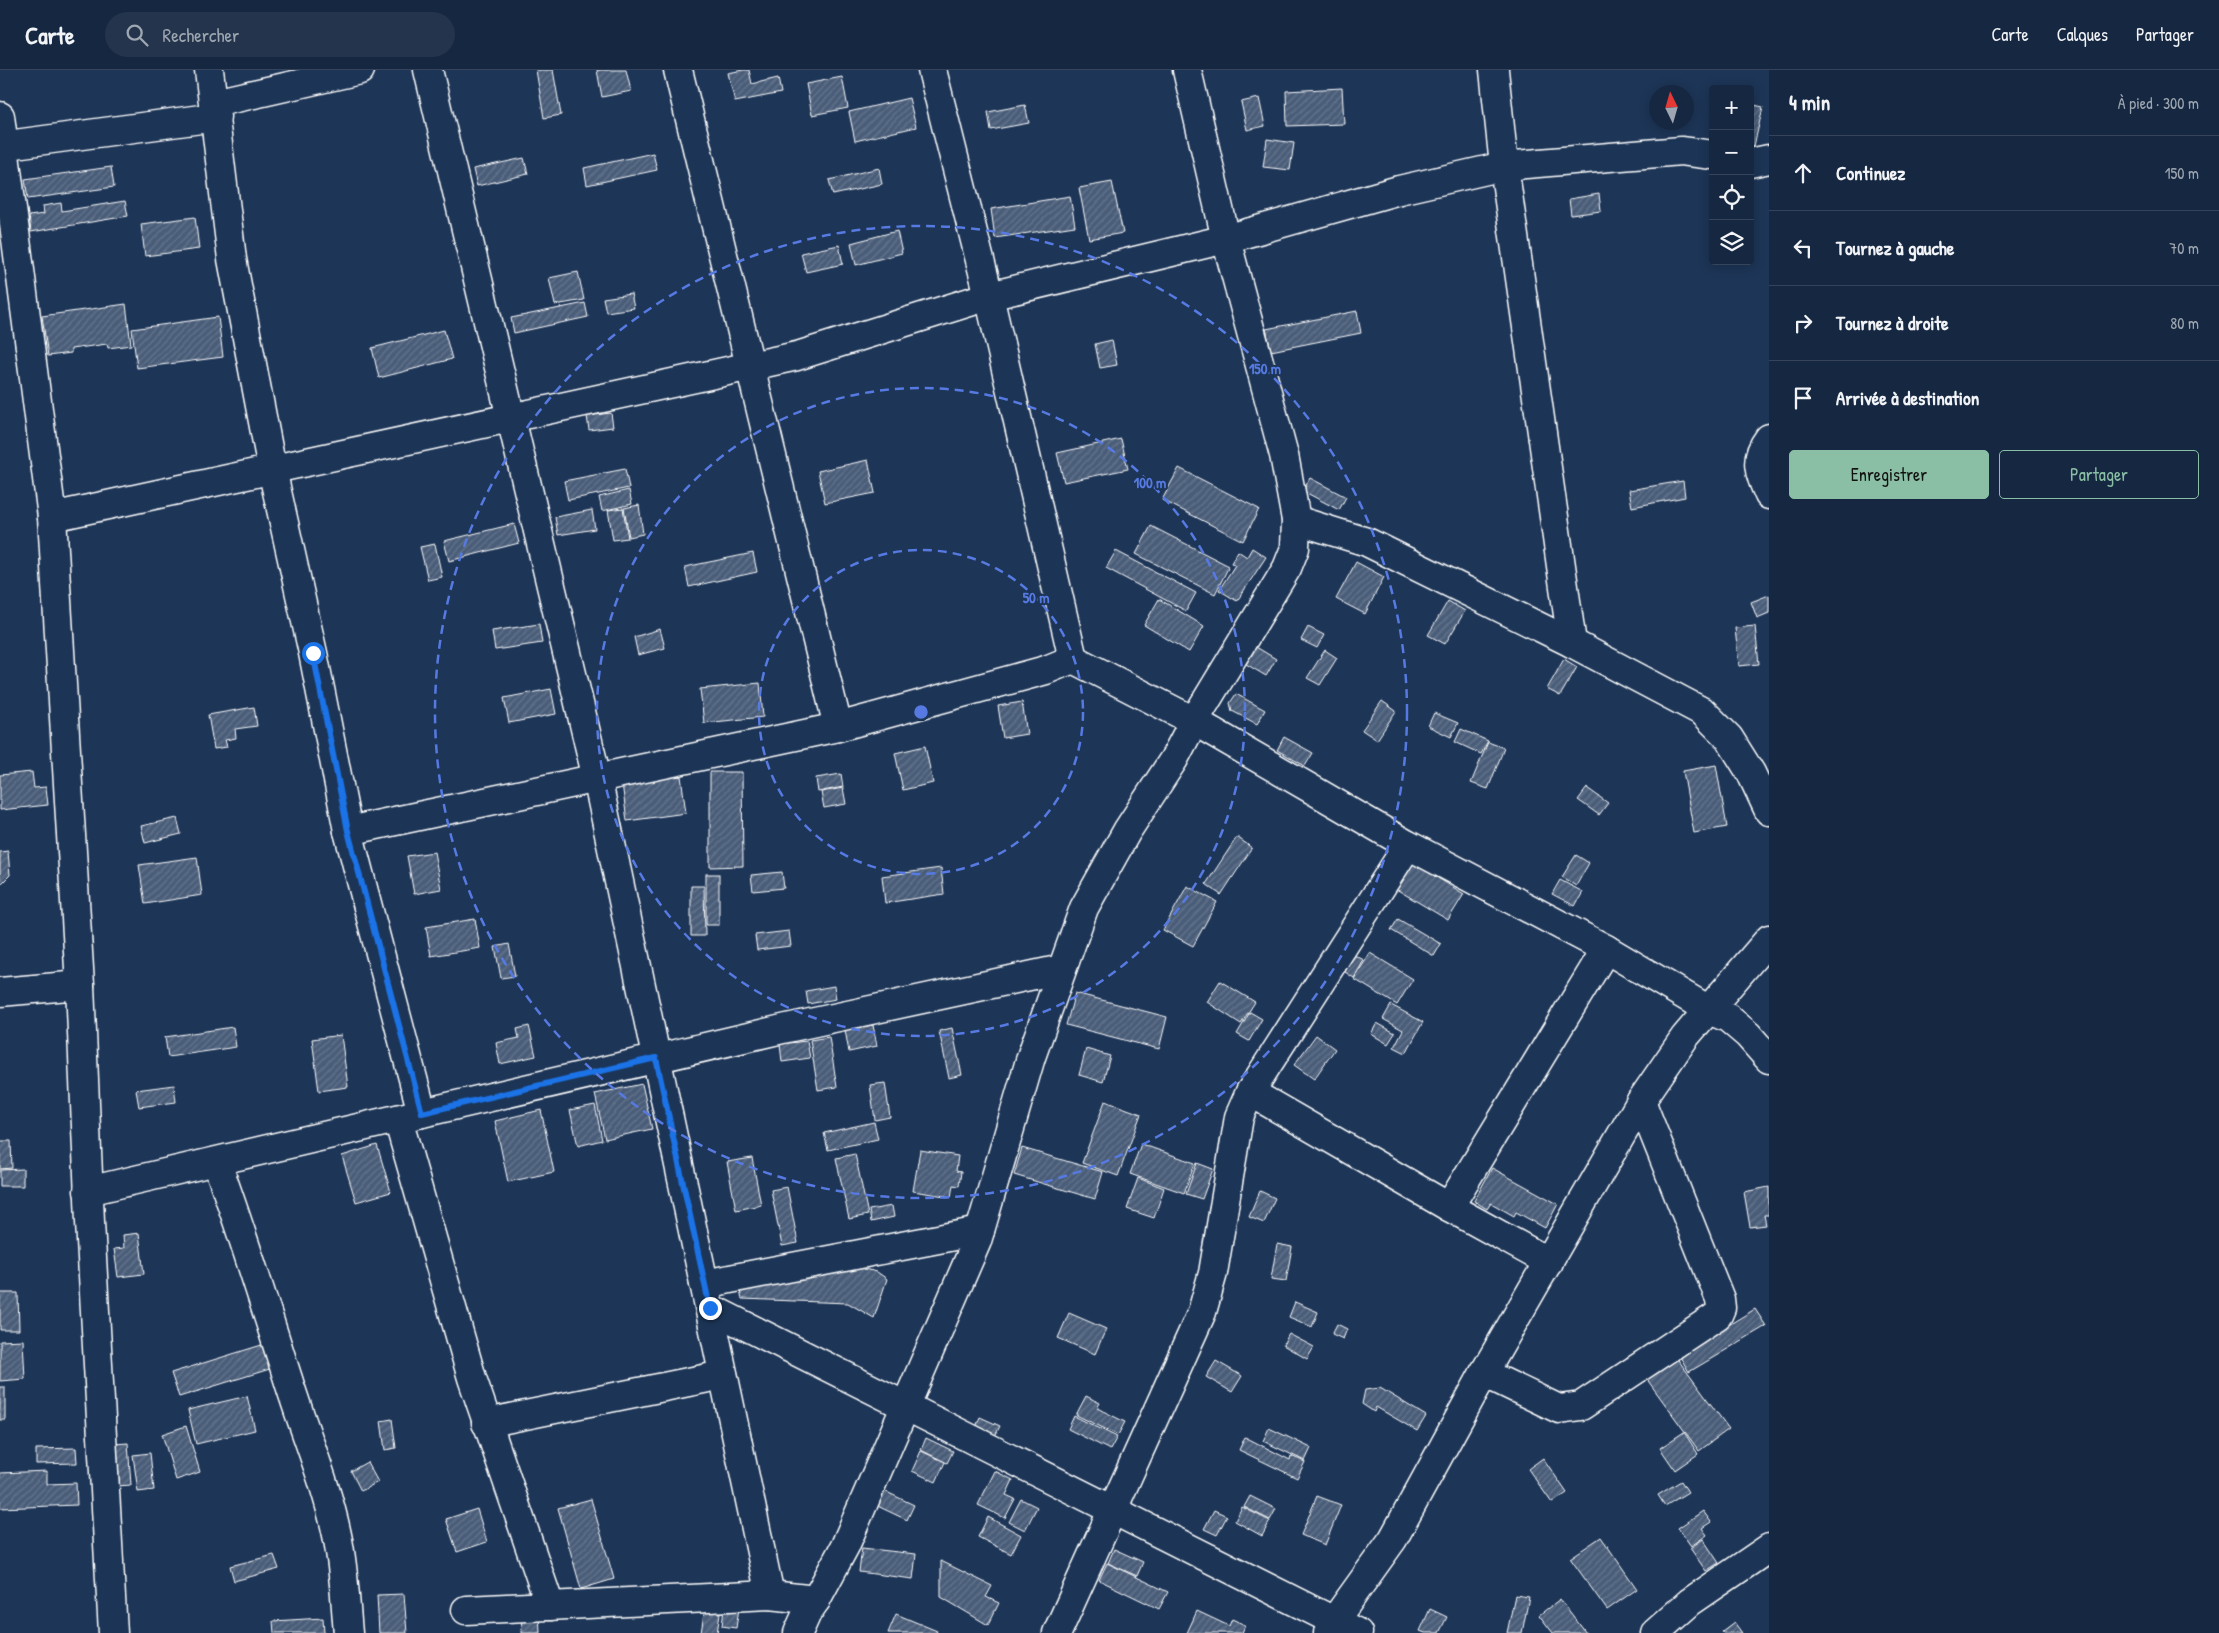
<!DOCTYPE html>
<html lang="fr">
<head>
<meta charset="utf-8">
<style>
  :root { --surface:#162841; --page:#23344c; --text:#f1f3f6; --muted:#9ea6b1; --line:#35445a; --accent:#8abfa5 }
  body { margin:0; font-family:"Patrick Hand",sans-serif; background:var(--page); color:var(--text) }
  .controls { position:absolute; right:15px; top:15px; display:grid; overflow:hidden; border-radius:5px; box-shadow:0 2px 12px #0003 }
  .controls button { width:45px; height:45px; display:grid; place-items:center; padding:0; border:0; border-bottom:1px solid var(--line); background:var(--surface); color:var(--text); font:25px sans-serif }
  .compass { position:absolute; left:1649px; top:15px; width:45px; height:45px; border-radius:50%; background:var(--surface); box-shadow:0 2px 12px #0003; rotate:355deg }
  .stop { position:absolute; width:15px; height:15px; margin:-11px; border:4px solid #1a73e8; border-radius:50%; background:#fff }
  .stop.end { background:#1a73e8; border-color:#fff; box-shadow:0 1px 5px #0008 }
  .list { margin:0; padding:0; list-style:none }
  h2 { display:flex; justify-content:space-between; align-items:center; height:65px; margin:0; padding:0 20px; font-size:21px }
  h2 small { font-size:16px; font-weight:400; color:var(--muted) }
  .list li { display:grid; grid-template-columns:32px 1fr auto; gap:15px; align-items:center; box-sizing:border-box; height:75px; padding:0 20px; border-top:1px solid var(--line) }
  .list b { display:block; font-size:19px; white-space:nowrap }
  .list em { font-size:16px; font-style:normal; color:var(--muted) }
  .actions { display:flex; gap:10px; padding:15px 20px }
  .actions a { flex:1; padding:11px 0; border:1px solid var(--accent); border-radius:5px; text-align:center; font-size:18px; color:var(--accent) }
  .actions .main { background:var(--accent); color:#111 }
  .icon { flex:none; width:28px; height:28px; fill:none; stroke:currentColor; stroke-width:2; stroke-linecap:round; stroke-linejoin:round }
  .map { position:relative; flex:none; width:1769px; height:1563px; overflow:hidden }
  header { display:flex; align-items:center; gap:30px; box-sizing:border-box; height:70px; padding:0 25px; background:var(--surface); border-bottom:1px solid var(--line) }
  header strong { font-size:24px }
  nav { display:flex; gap:28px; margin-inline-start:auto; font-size:18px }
  .search { width:350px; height:45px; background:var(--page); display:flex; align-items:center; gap:12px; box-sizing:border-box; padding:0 18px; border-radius:28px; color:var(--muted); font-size:19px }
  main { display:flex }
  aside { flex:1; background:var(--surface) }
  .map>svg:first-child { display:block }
  .building { fill:url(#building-hatch); stroke:#fff }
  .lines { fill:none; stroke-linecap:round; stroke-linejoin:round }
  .minor-casing { stroke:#fff; stroke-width:31 }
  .minor { stroke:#1d3557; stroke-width:28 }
  .route { stroke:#1a73e8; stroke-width:6 }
  .ring { fill:none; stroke:#567ae2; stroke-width:2.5; stroke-dasharray:9 6 }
  .centre { fill:#567ae2; stroke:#1d3557; stroke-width:2.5 }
  .ring-label { font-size:15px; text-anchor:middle; font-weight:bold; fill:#567ae2; stroke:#1d3557; stroke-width:4; stroke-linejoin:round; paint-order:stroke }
</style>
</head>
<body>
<header>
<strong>Carte</strong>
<div class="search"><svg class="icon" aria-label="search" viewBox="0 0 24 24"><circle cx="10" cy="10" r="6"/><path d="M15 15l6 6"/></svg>Rechercher</div>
<nav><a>Carte</a><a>Calques</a><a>Partager</a></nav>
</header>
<main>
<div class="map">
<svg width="1769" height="1563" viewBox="0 0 1769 1563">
  <defs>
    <pattern id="building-hatch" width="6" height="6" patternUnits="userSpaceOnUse" patternTransform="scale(1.25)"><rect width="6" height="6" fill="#4a5d79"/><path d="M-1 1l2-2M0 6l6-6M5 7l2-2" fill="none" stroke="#65758d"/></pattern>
  </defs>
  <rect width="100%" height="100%" fill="#1d3557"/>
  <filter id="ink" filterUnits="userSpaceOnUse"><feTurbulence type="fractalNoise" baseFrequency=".02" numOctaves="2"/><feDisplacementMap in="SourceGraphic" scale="10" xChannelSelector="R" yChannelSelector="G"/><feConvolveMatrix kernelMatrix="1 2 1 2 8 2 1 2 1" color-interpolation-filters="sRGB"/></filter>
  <g filter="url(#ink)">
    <g class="building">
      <path d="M536,0h17l8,45 -17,3z"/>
      <path d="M597,0h29l5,21 -29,6z"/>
      <path d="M743,0h6l3,14 26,-6 3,15 -46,9 -7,-29z"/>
      <path d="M842,7l6,31 -36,7 -6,-31z"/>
      <path d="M1342,18l2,36 -57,2 -1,-35z"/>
      <path d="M909,28l7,29 -61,14 -6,-29z"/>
      <path d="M1259,28l6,28 -18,4 -6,-28z"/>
      <path d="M1750,34l13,3 -9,39 -4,-1z"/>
      <path d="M1025,35l4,18 -38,7 -3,-18z"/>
      <path d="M1267,69l27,4 -4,27 -27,-3z"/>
      <path d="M653,83l4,17 -70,15 -3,-17z"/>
      <path d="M524,88l4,16 -51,12 -4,-17z"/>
      <path d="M111,97l3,20 -86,12 -3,-20z"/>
      <path d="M879,98l3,16 -49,11 -4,-15z"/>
      <path d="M1112,112l11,51 -34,6 -10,-51z"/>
      <path d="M1599,124l2,17 -30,4 -2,-16z"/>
      <path d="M1070,126l5,30 -80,12 -4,-29z"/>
      <path d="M125,131l3,15 -97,16 -2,-16 15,-2 -1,-8 18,-3 1,8z"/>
      <path d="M195,147l4,32 -54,7 -4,-32z"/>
      <path d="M897,161l5,22 -46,12 -5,-22z"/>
      <path d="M839,175l4,19 -37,8 -5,-19z"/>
      <path d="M578,202l6,28 -29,5 -6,-27z"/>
      <path d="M631,224l3,14 -28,4 -3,-14z"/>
      <path d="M585,233l3,14 -74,16 -3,-15z"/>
      <path d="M126,234l5,41 -23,3 -1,-4 -36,5v4l-23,3 -6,-40z"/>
      <path d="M1357,241l4,22 -90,18 -5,-22z"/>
      <path d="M218,247l5,40 -86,11 -5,-39z"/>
      <path d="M444,260l8,29 -73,19 -7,-30z"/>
      <path d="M1112,270l5,25 -17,3 -5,-24z"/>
      <path d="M611,343l2,14 -24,3 -2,-14z"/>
      <path d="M1121,369l7,30 -64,13 -7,-29z"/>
      <path d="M868,390l7,33 -50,10 -7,-32z"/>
      <path d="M1179,398l80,41 -16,32 -81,-41z"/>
      <path d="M625,399l4,19 -61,12 -4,-19z"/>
      <path d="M1310,408l36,19 -7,13 -36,-19z"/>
      <path d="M1683,411l2,16 -53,10 -3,-17z"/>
      <path d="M629,420l3,14 -30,7 -3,-14z"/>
      <path d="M639,435l4,29 -14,3 -5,-29z"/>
      <path d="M623,438l5,30 -15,2 -5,-30z"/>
      <path d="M592,440l3,19 -37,6 -3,-18z"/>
      <path d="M514,454l5,19 -70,18 -5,-20z"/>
      <path d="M1151,456l78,40 -14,28 -79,-40z"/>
      <path d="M435,474l7,33 -14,3 -8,-33z"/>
      <path d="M1252,478l14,9 -29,44 -18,-11 16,-25 -4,-2 7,-12 9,6z"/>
      <path d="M1116,481l80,42 -10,18 -80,-43z"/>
      <path d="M753,483l4,19 -68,15 -4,-20z"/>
      <path d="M1356,492l28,15 -19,37 -29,-15z"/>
      <path d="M1769,525v18l-12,5 -6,-16z"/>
      <path d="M1159,529l45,27 -15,26 -45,-27z"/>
      <path d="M1448,531l17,10 -20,33 -17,-9z"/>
      <path d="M539,554l3,19 -47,7 -3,-19z"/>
      <path d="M1755,556l4,38 -20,2 -4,-38z"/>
      <path d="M1308,557l16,8 -7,13 -16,-8z"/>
      <path d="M660,559l5,19 -27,7 -4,-18z"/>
      <path d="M1256,577l20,12 -10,17 -20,-12z"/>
      <path d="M1325,580l12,8 -17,27 -13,-7z"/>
      <path d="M1564,589l13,8 -17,29 -13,-7z"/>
      <path d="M760,613l3,34 -59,6 -4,-34z"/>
      <path d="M551,619l5,25 -47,9 -5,-25z"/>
      <path d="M1236,624l29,16 -8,14 -25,-13 -2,-8z"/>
      <path d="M1382,631l14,10 -19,29 -15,-10z"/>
      <path d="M1022,632l5,32 -24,4 -5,-32z"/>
      <path d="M254,637l3,19 -22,3 1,9 -11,2 2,7 -13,2 -6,-34z"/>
      <path d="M1434,643l24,10 -7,14 -23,-11z"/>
      <path d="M1461,659l27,12 -7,13 -26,-12z"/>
      <path d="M1284,667l29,16 -8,13 -28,-16z"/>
      <path d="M1488,672l16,6 -16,41 -17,-6z"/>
      <path d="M925,676l8,37 -30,7 -8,-37z"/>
      <path d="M1716,695l11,62 -33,6 -11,-62z"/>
      <path d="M32,702l2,16 12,-1 2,18 -48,5v-35z"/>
      <path d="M710,702h32l1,94 -33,1z"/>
      <path d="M841,704l2,13 -25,5 -2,-14z"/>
      <path d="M681,706l5,37 -59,8 -5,-38z"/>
      <path d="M843,718l3,16 -22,4 -3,-16z"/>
      <path d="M1587,718l21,15 -9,12 -21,-15z"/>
      <path d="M177,748l4,16 -36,9 -4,-17z"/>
      <path d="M1237,767l15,11 -31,47 -15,-11z"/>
      <path d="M8,781l2,24 -10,10v-33z"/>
      <path d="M434,782l7,37 -27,5 -7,-38z"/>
      <path d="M1576,785l13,8 -13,23 -14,-9z"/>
      <path d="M197,787l5,38 -57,9 -6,-39z"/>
      <path d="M1412,792l52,32 -16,26 -52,-31z"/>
      <path d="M941,798l3,26 -59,9 -3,-27z"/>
      <path d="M782,802l2,16 -31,3 -2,-16z"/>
      <rect x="706" y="804" width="13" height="51"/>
      <path d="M1560,810l23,12 -8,14 -23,-12z"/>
      <path d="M691,816h13l1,50h-14z"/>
      <path d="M1187,816l30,16 -24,44 -30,-16z"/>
      <path d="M475,849l5,29 -49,8 -5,-29z"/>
      <path d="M1398,849l43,25 -7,12 -43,-26z"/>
      <path d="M789,861l2,15 -34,4 -2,-15z"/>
      <path d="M509,874l6,32 -14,2 -6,-31z"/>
      <path d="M1370,883l43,26 -16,26 -43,-26z"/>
      <path d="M1354,885l10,5 -10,18 -9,-6z"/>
      <path d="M1220,911l35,21 -14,22 -34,-22z"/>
      <path d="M834,916l2,13 -28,5 -2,-13z"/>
      <path d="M1075,923l92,24 -8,32 -93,-24z"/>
      <path d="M1391,935l32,17 -17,31 -12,-6 9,-17 -20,-11z"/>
      <path d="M1250,942l12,7 -13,22 -12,-7z"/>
      <path d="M1377,953l18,10 -7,11 -17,-10z"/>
      <path d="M873,955l4,21 -28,6 -4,-22z"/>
      <path d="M529,956l7,30 -36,8 -4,-21 23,-5 -2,-9z"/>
      <path d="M233,957l3,20 -68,10 -3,-20z"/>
      <path d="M952,958l10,47 -13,3 -10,-47z"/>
      <path d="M341,965l7,52 -29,4 -7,-52z"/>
      <path d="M1316,965l19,14 -21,30 -20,-14z"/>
      <path d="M829,967l8,50 -19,3 -8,-50z"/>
      <path d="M807,971l3,17 -28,4 -2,-18z"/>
      <path d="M1086,979l24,7 -7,26 -24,-7z"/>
      <path d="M885,1013l5,34 -15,3 -5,-35z"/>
      <path d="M642,1014l10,45 -47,10 -10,-45z"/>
      <path d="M174,1015l2,17 -37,5 -3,-17z"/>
      <path d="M1105,1031l36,13 -23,62 -36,-13z"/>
      <path d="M595,1035l7,35 -24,6 -8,-36z"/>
      <path d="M541,1040l13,62 -46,10 -13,-61z"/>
      <path d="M874,1052l4,17 -50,11 -4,-17z"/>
      <path d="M0,1071h11l1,27 -12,1z"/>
      <path d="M1141,1074l54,19 -11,30 -54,-19z"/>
      <path d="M377,1075l14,47 -35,10 -14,-46z"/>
      <path d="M1022,1078l81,24 -8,27 -81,-24z"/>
      <path d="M920,1080l38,6 -2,15 5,1 -2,14 -6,-1 -2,12 -38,-6z"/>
      <path d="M855,1084l13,61 -19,4 -13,-61z"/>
      <path d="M752,1088l9,47 -25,5 -9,-48z"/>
      <path d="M1197,1093l16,6 -11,30 -16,-5z"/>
      <path d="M1492,1098l66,36 -13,24 -29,-16 -2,4 -23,-13 -4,6 -13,-8z"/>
      <path d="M23,1099v17h-23v-16z"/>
      <path d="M1138,1108l26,10 -10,30 -27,-9z"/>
      <path d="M787,1117l11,56 -16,3 -11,-56z"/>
      <path d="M1769,1117v28h-5l2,10 -16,2 -6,-35z"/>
      <path d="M1260,1121l15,7 -11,25 -15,-6z"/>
      <path d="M892,1136l2,11 -23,5 -2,-12z"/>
      <path d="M139,1163l5,41 -26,3 -4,-28 10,-1 -1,-13z"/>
      <path d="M1277,1174l15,3 -6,34 -15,-2z"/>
      <path d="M864,1191v8l13,3 10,7 -13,39 -26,-15 -106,-4 -3,-11z"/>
      <path d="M0,1223h18l1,37h-19z"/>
      <path d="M1295,1232l23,10 -6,15 -23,-10z"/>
      <path d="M1755,1239l11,17 -77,46 -10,-17z"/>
      <path d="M1069,1243l37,16 -11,25 -37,-16z"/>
      <path d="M1337,1254l10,5 -4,10 -11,-5z"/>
      <path d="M1289,1264l25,13 -7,12 -24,-14z"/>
      <path d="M23,1270l2,39 -25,2v-40z"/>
      <path d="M265,1274l8,24 -94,29 -8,-24z"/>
      <path d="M1676,1287l53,72 -30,22 -53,-73z"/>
      <path d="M1216,1291l26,15 -10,16 -26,-15z"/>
      <rect x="0" y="1317" width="5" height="33"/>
      <path d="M1380,1318l46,28 -9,15 -41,-24 -2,5 -12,-8 3,-14z"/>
      <path d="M247,1326l8,34 -59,14 -8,-34z"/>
      <path d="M1086,1326l14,7 -3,5 28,14 -7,13 -42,-20z"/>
      <path d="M1074,1346l43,21 -7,13 -42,-21z"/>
      <path d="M980,1347l20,9 -5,10 -19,-9z"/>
      <path d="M392,1349l4,29 -11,2 -4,-29z"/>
      <path d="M186,1356l14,46 -24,8 -14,-46z"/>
      <path d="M1269,1358l42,20 -6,13 -42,-20z"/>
      <path d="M1684,1362l14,22 -23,16 -15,-22z"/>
      <path d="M1245,1367l45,23 1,-4 14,6 -8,16 -58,-28z"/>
      <path d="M926,1368l27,13 -6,12 -26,-13z"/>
      <path d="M128,1373l3,42 -13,1 -4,-42z"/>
      <path d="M76,1378l1,15 -41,1v-15z"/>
      <path d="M921,1381l24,11 -9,20 -24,-11z"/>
      <path d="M150,1383l4,37 -16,2 -5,-37z"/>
      <path d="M1543,1388l24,35 -15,10 -24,-34z"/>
      <path d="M367,1392l11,20 -17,9 -10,-20z"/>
      <path d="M47,1401v13l29,-1 1,22 -77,3v-35z"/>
      <path d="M995,1401l18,9 -7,15 9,4 -10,19 -27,-13z"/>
      <path d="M1681,1411l7,11 -23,14 -7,-11z"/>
      <path d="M876,1417l38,18 -7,15 -38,-18z"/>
      <path d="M1250,1426l26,13 -6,11 -26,-13z"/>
      <path d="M1317,1426l24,9 -16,40 -24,-10z"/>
      <path d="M591,1429l23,80 -33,10 -23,-81z"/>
      <path d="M1021,1429l16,8 -12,23 -16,-8z"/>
      <path d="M1242,1437l28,14 -8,15 -27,-15z"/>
      <path d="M477,1439l10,33 -30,10 -11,-33z"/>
      <path d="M1214,1440l13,6 -10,19 -13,-6z"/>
      <path d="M1703,1441l8,11 -9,6 5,7 -16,11 -13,-18z"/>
      <path d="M988,1447l33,18 -10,19 -33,-17z"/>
      <path d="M1601,1467l36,52 -30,21 -37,-52z"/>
      <path d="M1703,1469l16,24 -13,8 -16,-23z"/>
      <path d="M862,1478l54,6 -3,25 -54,-7z"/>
      <path d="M1114,1479l29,13 -6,14 -29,-13z"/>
      <path d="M274,1485l5,14 -45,12 -4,-15z"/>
      <path d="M941,1491l51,25 -6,11 13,6 -11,22 -47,-28z"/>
      <path d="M1107,1493l61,29 -9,17 -60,-29z"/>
      <path d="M404,1524l3,39h-28l-2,-38z"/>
      <path d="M1515,1525l14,2 -7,36h-15z"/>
      <path d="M1560,1529l26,34h-33l-14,-18z"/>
      <path d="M706,1530h16l-5,33h-16z"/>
      <path d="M725,1530l15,1 -4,27 -14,-2z"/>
      <path d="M1430,1539l17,8 -8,16h-14l-5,-2z"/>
      <path d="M521,1541h18l1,22h-18z"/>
      <path d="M1197,1541l32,15 3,-7 13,6 -3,8h-55z"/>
      <path d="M896,1544l41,17 -1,2h-48z"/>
      <path d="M323,1548l1,15h-50l-1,-12z"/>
      <path d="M1734,1552l8,11h-19l-1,-2z"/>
    </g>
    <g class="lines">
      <g class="minor-casing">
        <g id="minor">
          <path d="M209,0l23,189 40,210 41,184 35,178 74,282"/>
          <path d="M428,0l171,717 171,808"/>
          <path d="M678,0l160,657"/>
          <path d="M1494,0l10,96 68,477"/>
          <path d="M214,33l146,-33"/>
          <path d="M0,46l52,401 28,468 10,237 23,411"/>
          <path d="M0,76l216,-29"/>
          <path d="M1750,93l19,-4"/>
          <path d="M1769,368c-16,21 -10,34 0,57"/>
          <path d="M52,447l745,-161 192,-60 237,-57 173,-49 105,-24 177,-15 32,4"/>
          <path d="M1296,450l71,22 205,101 131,69 26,26 22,35 18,38"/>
          <path d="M1073,589l121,62 214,124 198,104 103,61 19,8 20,17 21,24"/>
          <path d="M348,761l490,-104 208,-57 27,-11 -84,-363 -57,-226"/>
          <path d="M0,922l80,-7"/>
          <path d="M1250,1022l199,115 100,55"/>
          <path d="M398,1049l74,259 78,228"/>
          <path d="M217,1093c26,71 48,144 71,216 16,52 38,103 49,156 7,32 8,65 11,98"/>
          <path d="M88,1121l699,-163 275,-59"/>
          <path d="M1449,1137l157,-258"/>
          <path d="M704,1214l276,-53"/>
          <path d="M710,1238l648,325"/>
          <path d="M1484,1303l75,36 22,-3 137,-91 3,-7 -1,-9 -79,-198"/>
          <path d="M486,1353l237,-48"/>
          <path d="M466,1540l304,-15 46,5"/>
          <path d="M798,1563l9,-20 9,-13 29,-54 132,-305 54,-184 53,-149 43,-77 47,-72 20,-38 93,-153 8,-20 1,-28 -12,-65 -58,-216 -39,-169"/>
          <path d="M1057,1563l145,-321 11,-39 26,-156 11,-25 158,-247"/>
          <path d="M1328,1563l6,-12 59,-82 91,-166 157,-272 44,-64 84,-98"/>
          <path d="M1655,1563l35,-31 79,-54"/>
        </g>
      </g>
      <use href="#minor" class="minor"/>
    </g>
  </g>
  <g class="lines" filter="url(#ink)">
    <path class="route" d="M313,583l35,178 74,282 234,-55 54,250"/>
  </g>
  <g class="ring">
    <circle cx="921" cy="642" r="162"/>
    <circle cx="921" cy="642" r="324"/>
    <circle cx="921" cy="642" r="486"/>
  </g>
  <circle cx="921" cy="642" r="8" class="centre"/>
  <g class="ring-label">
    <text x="1265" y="304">150 m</text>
    <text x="1150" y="418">100 m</text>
    <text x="1036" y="533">50 m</text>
  </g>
</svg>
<div class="controls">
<button>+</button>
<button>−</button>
<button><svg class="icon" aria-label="locate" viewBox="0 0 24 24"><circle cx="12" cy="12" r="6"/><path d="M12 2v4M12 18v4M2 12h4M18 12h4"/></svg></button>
<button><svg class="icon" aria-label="layers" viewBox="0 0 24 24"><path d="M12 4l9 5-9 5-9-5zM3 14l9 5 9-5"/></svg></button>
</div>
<svg class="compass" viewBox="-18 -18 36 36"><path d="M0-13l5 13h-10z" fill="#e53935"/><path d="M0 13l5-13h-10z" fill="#9ea6b1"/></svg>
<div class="stop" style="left:313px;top:583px"></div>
<div class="stop end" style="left:710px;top:1238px"></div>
</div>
<aside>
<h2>4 min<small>À pied · 300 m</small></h2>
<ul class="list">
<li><svg class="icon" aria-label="ahead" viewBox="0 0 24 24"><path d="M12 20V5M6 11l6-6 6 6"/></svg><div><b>Continuez</b></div><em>150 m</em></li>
<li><svg class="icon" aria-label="left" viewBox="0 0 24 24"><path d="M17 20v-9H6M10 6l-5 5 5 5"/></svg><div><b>Tournez à gauche</b></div><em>70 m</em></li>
<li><svg class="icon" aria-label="right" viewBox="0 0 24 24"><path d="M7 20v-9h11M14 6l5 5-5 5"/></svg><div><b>Tournez à droite</b></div><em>80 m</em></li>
<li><svg class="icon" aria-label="arrive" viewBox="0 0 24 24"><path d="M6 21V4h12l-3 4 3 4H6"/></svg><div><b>Arrivée à destination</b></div></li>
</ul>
<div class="actions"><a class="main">Enregistrer</a><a>Partager</a></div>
</aside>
</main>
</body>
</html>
